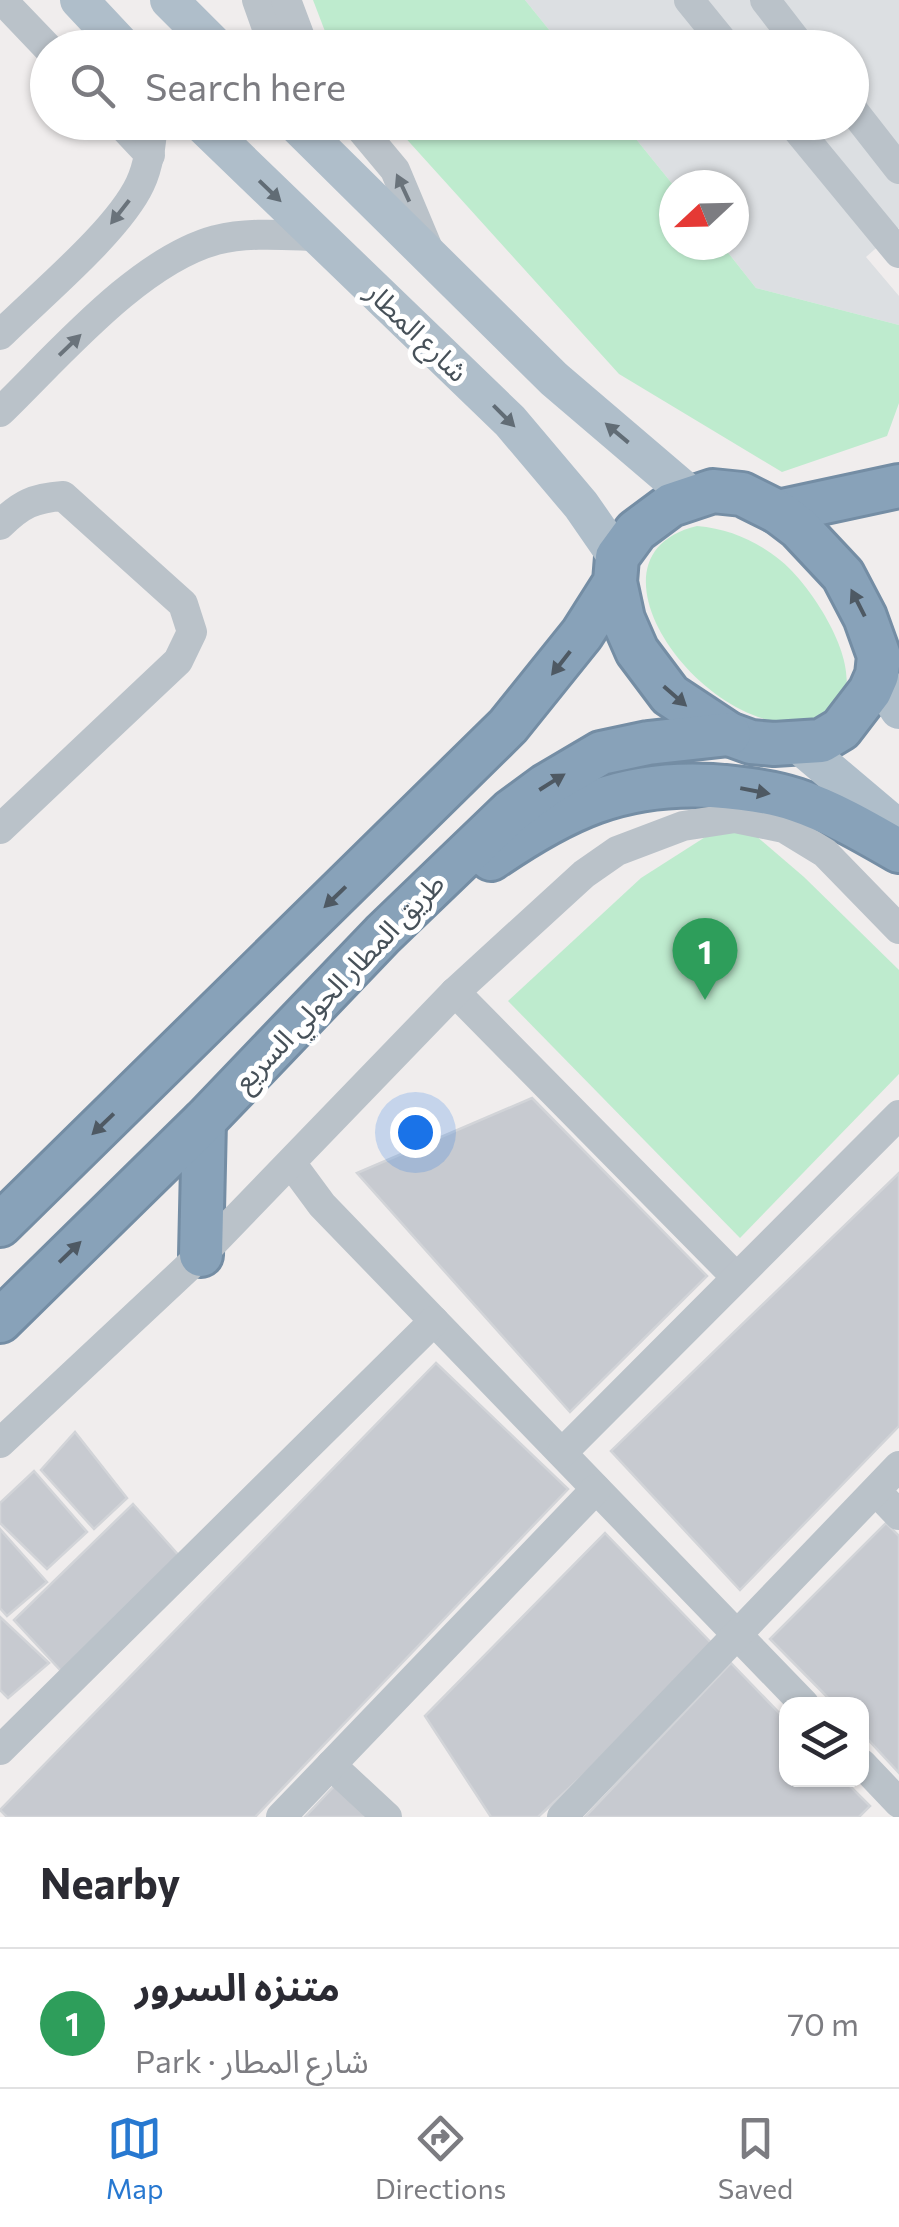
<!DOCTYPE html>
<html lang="en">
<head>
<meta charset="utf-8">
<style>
  :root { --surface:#fff; --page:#f7f7f7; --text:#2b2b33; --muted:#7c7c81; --line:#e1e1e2; --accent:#2778d0 }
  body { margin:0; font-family:Commissioner,"Noto Sans Arabic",sans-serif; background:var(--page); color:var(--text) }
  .controls { position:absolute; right:30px; bottom:30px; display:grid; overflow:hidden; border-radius:20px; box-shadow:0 2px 8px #0004 }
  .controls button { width:90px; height:90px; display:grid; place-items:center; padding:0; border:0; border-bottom:2px solid var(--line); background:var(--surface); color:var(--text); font:50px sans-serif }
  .compass { position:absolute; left:659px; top:170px; width:90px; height:90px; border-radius:50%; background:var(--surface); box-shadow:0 2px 8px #0004; rotate:248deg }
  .you { position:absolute; left:415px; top:1132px; width:35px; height:35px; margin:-25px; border:8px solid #fff; border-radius:50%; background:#1a73e8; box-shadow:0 0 0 15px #1a73e833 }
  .badge { display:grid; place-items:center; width:65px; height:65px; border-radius:50%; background:var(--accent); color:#fff; font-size:32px; font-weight:700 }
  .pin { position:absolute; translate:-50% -82px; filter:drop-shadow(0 2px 5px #0008) }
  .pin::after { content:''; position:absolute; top:52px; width:35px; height:30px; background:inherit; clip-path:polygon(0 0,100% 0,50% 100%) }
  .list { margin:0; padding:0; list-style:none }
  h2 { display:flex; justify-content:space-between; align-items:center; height:130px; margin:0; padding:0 40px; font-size:42px }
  h2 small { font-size:32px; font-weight:400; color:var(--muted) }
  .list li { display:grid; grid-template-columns:65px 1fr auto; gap:30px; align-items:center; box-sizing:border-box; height:140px; padding:0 40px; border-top:2px solid var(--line) }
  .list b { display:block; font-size:38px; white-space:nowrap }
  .list p { margin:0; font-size:32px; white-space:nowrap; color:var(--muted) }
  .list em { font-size:32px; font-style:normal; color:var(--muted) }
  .icon { flex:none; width:55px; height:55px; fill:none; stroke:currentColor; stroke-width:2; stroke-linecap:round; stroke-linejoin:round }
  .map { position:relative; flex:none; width:899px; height:1817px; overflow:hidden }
  .search { position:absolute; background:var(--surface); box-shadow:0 2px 8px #0004; left:30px; right:30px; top:30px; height:110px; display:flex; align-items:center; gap:25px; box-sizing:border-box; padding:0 35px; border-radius:55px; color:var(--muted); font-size:38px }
  .sheet { height:270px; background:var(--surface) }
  nav { display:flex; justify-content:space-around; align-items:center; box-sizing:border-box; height:140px; border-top:2px solid var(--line); background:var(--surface); font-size:28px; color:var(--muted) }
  nav a { display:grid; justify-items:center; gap:5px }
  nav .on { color:var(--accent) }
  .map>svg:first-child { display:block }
  .airport { fill:#dcdfe2 }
  .green { fill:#beebce }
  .building { fill:#c7cad0; stroke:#d2d4d8; stroke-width:2.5 }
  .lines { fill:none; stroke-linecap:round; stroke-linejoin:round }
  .highway-casing { stroke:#748da4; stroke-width:48 }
  .minor { stroke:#bac2c9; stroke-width:30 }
  .major { stroke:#afbeca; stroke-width:38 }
  .highway { stroke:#88a2b9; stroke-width:42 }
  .oneway { fill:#6a737b }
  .oneway2 { fill:#616c75 }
  .oneway3 { fill:#4e5963 }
  .labels { text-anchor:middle; stroke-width:10; stroke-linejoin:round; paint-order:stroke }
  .street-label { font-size:28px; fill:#475159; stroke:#fff }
</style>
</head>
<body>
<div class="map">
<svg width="899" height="1817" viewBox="0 0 899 1817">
  <rect width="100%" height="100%" fill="#f0eded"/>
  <path class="airport" d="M525,0h374v228l-33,29 33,39v29l-143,-37 -34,-43h12v-60l-60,1 -51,-63 229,-1v-74l-289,-1z"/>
  <g class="green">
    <path d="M313,0h212l38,47h-232z"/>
    <path d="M392,123h231l51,63v59h48l34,43 143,37v78l-12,33 -105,36 -163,-98z"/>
    <path d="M697,526c32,3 58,14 83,34 37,29 113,148 28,162 -103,18 -237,-166 -111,-196z"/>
    <path d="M735,818l69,59 95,93v104l-159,164 -232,-237 133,-123z"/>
  </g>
  <g class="building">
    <path d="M532,1098l175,178 -137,136 -213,-239z"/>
    <path d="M899,1173v253l-159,164 -129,-139z"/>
    <path d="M436,1363l132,126 -313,328h-248l-7,-7z"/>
    <path d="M75,1432l52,66 -33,31 -53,-59z"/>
    <path d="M34,1471l53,61 -40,37 -47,-46v-20z"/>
    <path d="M133,1504l48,54 -119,114 -48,-52z"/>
    <path d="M886,1523l13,13v237l-37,-40v-29h-28l-64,-65z"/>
    <path d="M0,1529l47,53 -40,34 -7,-8z"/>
    <path d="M605,1533l113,117 -180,167h-47l-66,-101z"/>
    <path d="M0,1617l49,46 -41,35 -8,-8z"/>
    <path d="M731,1663l55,57v60h58l26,26 -11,11h-274z"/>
    <path d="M339,1781l33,36h-67z"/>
  </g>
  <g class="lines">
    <g class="highway-casing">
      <g id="highway">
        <path d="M778,512l121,-26"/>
        <path d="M491,859c73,-50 130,-78 221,-73 28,2 57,5 84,14 36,12 70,32 103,51"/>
        <path d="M0,1225l508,-499 74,-92 33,-52 2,-25 19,-26 35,-26 42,-14 29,3 36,18 21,16 44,47 22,42 14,39 -2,19 -7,16 -29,38 -20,12 -47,3 -23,-2 -22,-8 -59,-39 -33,-44 -14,-32 -8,-37"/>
        <path d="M201,1255l3,-134"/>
        <path d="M0,1321l204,-200 179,-187 128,-123 34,-25 56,-33 47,-10 81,-9"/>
      </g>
    </g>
    <g class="minor">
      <path d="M2,0l46,48"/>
      <path d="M257,0l17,48"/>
      <path d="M286,0l18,48"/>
      <path d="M689,0l39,48"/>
      <path d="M765,0l37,48"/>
      <path d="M852,109l47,60"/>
      <path d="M119,122l31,33"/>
      <path d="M355,122l40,48 34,81"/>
      <path d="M791,122l108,131"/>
      <path d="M0,335c39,-39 118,-104 140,-151 9,-19 11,-40 13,-62"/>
      <path d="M0,412c58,-56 138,-151 216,-172 33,-8 67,-5 101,-4"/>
      <path d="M0,525c21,-21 34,-27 63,-29l120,108 9,28 -14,29 -178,168"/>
      <path d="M455,992l281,285"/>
      <path d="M291,1163l31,42 482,499"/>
      <path d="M0,1443l201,-188 254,-263 129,-118 33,-23 66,-25 52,-8 49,10 41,25 74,76"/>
      <path d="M562,1453l337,-338"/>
      <path d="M876,1491l23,24"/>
      <path d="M0,1750l434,-429"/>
      <path d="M862,1764l37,39"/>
      <path d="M331,1765l56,52"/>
      <path d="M281,1817l315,-328"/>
      <path d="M562,1817l337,-351"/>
    </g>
    <g class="major">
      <path d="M79,0l45,48"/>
      <path d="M169,0l48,48"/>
      <path d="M200,122l310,299 71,84 36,52"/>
      <path d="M294,122l260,257 137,117"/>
      <path d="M877,675l22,35"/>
      <path d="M797,743l102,86"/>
    </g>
    <use href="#highway" class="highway"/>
  </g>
  <defs><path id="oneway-solid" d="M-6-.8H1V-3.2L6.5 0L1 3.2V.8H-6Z" transform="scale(2.5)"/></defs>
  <g class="oneway">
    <use href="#oneway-solid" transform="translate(403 188) rotate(-115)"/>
    <use href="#oneway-solid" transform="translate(120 212) rotate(128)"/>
    <use href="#oneway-solid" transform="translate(70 345) rotate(-44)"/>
  </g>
  <g class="oneway2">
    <use href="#oneway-solid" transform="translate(270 191) rotate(44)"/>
    <use href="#oneway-solid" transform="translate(504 416) rotate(45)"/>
    <use href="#oneway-solid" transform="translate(617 433) rotate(-140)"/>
  </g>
  <g class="oneway3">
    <use href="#oneway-solid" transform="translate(858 603) rotate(-117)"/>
    <use href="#oneway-solid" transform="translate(561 663) rotate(128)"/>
    <use href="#oneway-solid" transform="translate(675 696) rotate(41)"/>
    <use href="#oneway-solid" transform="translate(552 782) rotate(-32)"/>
    <use href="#oneway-solid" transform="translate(755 791) rotate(11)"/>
    <use href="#oneway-solid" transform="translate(335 897) rotate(136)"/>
    <use href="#oneway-solid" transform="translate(103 1124) rotate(136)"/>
    <use href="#oneway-solid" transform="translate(70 1252) rotate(-44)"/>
  </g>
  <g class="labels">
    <g class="street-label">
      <text transform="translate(417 332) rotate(44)" y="10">شارع المطار</text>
      <text transform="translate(339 982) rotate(-46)" y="10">طريق المطار الحولي السريع</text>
    </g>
  </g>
</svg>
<div class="controls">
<button><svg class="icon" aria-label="layers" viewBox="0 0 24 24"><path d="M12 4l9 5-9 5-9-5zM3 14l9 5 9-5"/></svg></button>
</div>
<svg class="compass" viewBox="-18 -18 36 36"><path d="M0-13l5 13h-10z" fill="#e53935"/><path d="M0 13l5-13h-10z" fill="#7c7c81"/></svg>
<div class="you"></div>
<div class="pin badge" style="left:705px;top:1000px;background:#2e9e5b">1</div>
<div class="search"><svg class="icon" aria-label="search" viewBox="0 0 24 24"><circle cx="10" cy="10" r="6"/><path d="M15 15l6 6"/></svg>Search here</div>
</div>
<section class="sheet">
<h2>Nearby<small></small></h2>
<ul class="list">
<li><span class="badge" style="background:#2e9e5b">1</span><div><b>متنزه السرور</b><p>Park · شارع المطار</p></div><em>70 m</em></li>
</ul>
</section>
<nav>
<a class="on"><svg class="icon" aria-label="map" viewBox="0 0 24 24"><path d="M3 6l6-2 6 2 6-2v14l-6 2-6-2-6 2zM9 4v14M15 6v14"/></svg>Map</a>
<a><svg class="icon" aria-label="directions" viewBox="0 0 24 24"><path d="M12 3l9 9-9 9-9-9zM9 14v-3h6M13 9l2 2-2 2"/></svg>Directions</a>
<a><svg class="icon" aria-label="saved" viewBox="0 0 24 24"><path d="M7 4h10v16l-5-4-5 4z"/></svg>Saved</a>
</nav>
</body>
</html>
